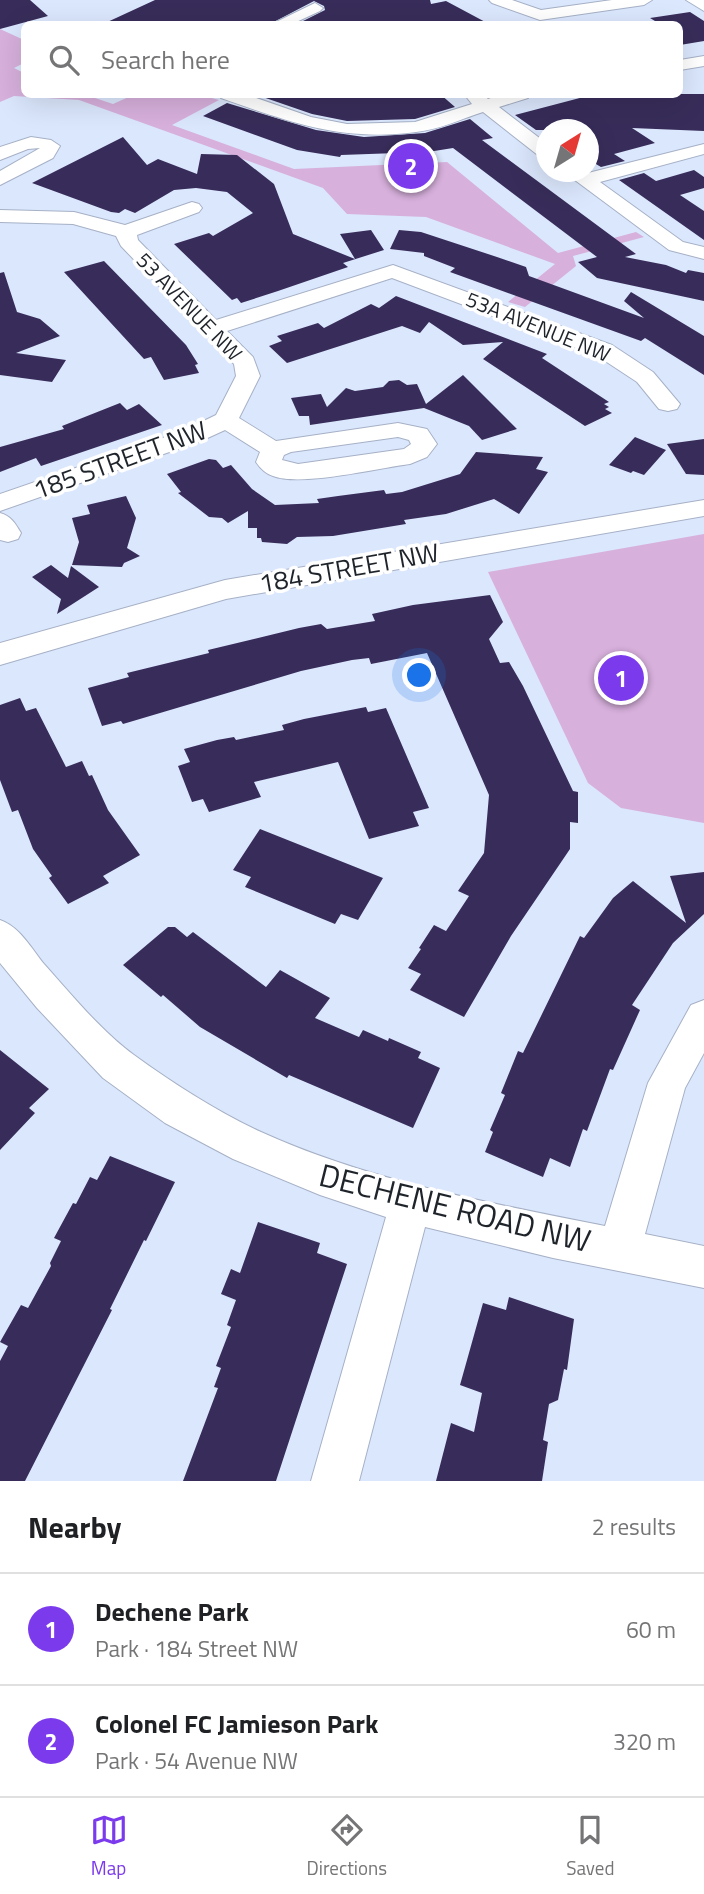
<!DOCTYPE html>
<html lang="en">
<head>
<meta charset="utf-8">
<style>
  :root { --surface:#fff; --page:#f6f6f6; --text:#202124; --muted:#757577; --line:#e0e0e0; --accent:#7c3aed }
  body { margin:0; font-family:"Titillium Web",sans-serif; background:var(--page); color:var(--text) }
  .compass { position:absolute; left:536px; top:119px; width:63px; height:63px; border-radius:50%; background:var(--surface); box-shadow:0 7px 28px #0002; rotate:37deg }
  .you { position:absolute; left:420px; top:676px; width:24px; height:24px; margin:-18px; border:5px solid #fff; border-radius:50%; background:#1a73e8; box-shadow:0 0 0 10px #1a73e833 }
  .badge { display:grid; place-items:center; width:46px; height:46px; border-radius:50%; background:var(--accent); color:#fff; font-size:23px; font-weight:700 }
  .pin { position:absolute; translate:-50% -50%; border:4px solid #fff; box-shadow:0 2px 7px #0006 }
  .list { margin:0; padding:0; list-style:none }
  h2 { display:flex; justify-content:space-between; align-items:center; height:91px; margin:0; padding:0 28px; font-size:30px }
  h2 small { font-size:23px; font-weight:400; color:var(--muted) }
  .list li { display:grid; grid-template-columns:46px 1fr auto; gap:21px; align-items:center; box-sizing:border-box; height:112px; padding:0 28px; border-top:2px solid var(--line) }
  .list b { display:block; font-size:26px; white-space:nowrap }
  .list p { margin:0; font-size:23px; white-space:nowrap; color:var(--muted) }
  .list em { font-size:23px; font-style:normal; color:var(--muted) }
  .icon { flex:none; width:38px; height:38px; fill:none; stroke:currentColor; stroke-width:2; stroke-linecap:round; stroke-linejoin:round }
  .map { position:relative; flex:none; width:704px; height:1481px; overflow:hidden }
  .search { position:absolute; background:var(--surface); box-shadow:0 7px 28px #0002; left:21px; right:21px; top:21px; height:77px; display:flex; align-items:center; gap:18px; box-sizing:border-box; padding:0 24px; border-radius:10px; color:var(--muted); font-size:26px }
  .sheet { height:315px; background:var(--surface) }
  nav { display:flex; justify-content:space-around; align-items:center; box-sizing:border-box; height:98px; border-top:2px solid var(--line); background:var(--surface); font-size:19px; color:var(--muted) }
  nav a { display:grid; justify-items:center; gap:4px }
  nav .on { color:var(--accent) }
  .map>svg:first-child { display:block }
  .green { fill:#d7b0dc }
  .building { fill:#382d5a }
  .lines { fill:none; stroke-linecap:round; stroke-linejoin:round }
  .minor-casing { stroke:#a6b1c6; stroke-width:2 }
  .minor { fill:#fff; fill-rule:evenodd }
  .labels { text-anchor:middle; stroke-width:7; stroke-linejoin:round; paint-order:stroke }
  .far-street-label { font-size:21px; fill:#1f242b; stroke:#fff }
  .street-label { font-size:26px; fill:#1f242b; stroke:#fff }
  .near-street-label { font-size:32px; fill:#1f242b; stroke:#fff }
</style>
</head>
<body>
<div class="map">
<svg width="704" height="1481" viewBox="0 0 704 1481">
  <rect width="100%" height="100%" fill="#dbe7fd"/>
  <g class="green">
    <path d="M0,29l24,11v23l-10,5 10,5v21l62,1 27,9 20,-9h68l18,5 -47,25 122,44 153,-7 111,91 78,-21 8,5 -71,19 3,10 -51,41 -17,-5 47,-38 -129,-47 -79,-3 -24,-26 -244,-88 -65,-4 -14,6z"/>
    <path d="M704,534v289l-83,-15 -33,-25 -100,-211z"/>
  </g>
  <g class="building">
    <path d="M0,0h30l18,16 -48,13z"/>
    <path d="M155,0h275l1,4 15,-3 43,23h-192l28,-14 -1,-4 -10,-5 -44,23h-167z"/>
    <path d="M690,12l14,9v20l-24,4v-21h-20l-10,-6z"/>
    <path d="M254,94h186l15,13 -40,12 -68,2 -35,-7z"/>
    <path d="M595,94h109v37l-72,-3 23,15 -41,11 11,7 -24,6 -12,-7v-30h-53l-21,-15z"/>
    <path d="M227,103l89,27 48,7 61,-4 45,-14 23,19 -11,2 154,114 -11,3 41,8 20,8 2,-3 16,3v28l-107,-23 -19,-16 19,-5 -144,-109 -50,8 -6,-3 -56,2 -1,2 -43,-7 -94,-34z"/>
    <path d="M123,137l24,28 11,-6 39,15 4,-20 36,1 37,29 19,50 62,25 -15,-25 31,-4 13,20 -41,13 5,4 -70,24 -37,12 -4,-5 -5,2 -58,-56 35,-11 4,3 40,-23 -26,-21 -31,-4 -22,2 -39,23 -10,-4 -6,4 -8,-1 -79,-29z"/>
    <path d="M694,170l10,7v11l-24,7 24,16v29l-85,-60 25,-7 12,8z"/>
    <path d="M399,230l22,2 76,25 29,10 3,9 115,42 -20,-17 7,-9 73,44v39l-59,-37 -4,3 -191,-69 5,-4 -31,-12v-3l-34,-4z"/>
    <path d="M104,261l82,84 12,19 -3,1 4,8 -35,7 -13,-23 -7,2 -80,-87z"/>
    <path d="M4,272l13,40 23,7 20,17 -44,17 50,7 -14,22 -52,-7v-102z"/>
    <path d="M396,296l151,58 -5,4 67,44 -5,2 5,3 -4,2 7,4 -27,13 -102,-67 20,-17 -40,3 -34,-23 -9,11 -18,-7 -115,37 -18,-17 13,-5 -5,-5 41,-13 6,5 47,-24 8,4z"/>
    <path d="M463,375l54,54 -35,11 -13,-14 -45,-18 -114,17 -1,-9h-10l-8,-18 30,-4 6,13 19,-19 9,3 28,-4 6,-6 10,-1 8,5 10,-1 9,20z"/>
    <path d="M120,403l7,7 12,-6 23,21 -121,41 -5,-8 -36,14v-25l64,-18 -2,-3z"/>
    <path d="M635,437l31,13 -22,25 -11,-4 -2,2 -22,-8z"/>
    <path d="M704,439v36l-18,-1 -19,-30z"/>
    <path d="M476,452l67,5 -7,12 12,3 -29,42 -25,-15 -48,15 -42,6 2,4 -73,12 -36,1 -10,7 -25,-2 -1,-4h-4v-10h-9v-17l-20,12 -6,-5 -13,-1 -31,-24 3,-1 -14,-18 42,-15 7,1 7,8 8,-3 21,24 23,16 44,-2 -2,-4 21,-3 46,-6 2,4 16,-2 58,-18z"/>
    <path d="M126,496l10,22 -9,30 13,8 -16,7 -2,4 -50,-2 7,-23 -7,-24 18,-4 -3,-9z"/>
    <path d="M51,565l17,13 3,-12 28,21 -42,27 4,-15 -29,-22z"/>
    <path d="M490,595l13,27 -14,17 11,24 9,-1 14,24 50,105 5,1v31l-8,-1v27l-59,87 -47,81 -54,-27 11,-16 -13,-6 13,-19 -2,-1 15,-23 12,6 23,-35 -11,-5 26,-38 5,-58 -62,-142 -56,11 -2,-6 -17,2 -51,11 -178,53 -2,-3 -19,5 -14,-38 41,-11 -2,-4 82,-20 -1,-3 91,-22 22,-4 6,5 48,-8 -3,-7 41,-9z"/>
    <path d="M20,698l6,13 10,-3 30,59 16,-6 7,15 3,-1 16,35 32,45 -37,21 6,7 -41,21 -19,-26 3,-2 -19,-27 -15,-39 -6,2 -12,-32v-75z"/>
    <path d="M366,707l2,5 18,-4 43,100 -16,4 6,14 -50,13 -31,-77 -84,20 7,15 -52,15 -6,-13 -11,3 -14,-36 12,-4 -6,-13 33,-9 17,-3 2,3 48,-10 -2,-5 22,-6z"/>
    <path d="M260,829l123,49 -25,42 -17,-6 -6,10 -90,-37 6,-10 -18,-7z"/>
    <path d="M704,872v42l-31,29 -41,62 8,5 -27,60 -3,-1 -23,62 -4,-2 -13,38 -20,-9 -7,19 -58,-25 8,-20 -3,-2 15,-35 -4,-2 17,-42 5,2 57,-117 4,2 29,-40 20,-17 53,42 -16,-47z"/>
    <path d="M168,927h7l12,10 6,-5 73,55 14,-17 50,28 -15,20 44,19 4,-7 25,11 1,-3 32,14 -3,6 22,10 -27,60 -124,-53 -2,3 -87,-51 -37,-32 -2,2 -38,-32z"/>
    <path d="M0,1050l49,39 -20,19 6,5 -35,37z"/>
    <path d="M110,1156l65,26 -29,59 -2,-1 -34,69 2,1 -87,171h-25v-120l8,-15 -8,-4 21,-37 7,3 23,-42 -1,-3 11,-22 -7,-3 19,-35 3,1 14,-27 7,3z"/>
    <path d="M258,1222l62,21 -3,10 30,11 -71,217h-93l35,-93 -4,-1 7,-19 -5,-2 15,-39 -4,-2 9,-25 -15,-6 10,-25 9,4z"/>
    <path d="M509,1297l65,22 -7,51 -3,-1 -6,31 -9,4 -6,36 5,2 -6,39h-106l15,-58 23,9 8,-39 -22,-8 23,-82 23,7z"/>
  </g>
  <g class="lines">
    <g class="minor-casing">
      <g id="minor">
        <path d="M489,0h23l29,10 71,-10h40l-8,5 -104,15 -48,-17z"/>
        <path d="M686,0h18v11z"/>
        <path d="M315,3l8,5 -3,3 -28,13h-20z"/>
        <path d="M704,56v10l-24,4v-10z"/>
        <path d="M219,94h26l66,23 36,7 68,-2 57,-18 -8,-10h18l6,5 14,-5h28l-2,4 -29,9 47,36v14l-7,-1 -56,-44c-22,7 -45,18 -67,20 -74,10 -127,-10 -195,-34z"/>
        <path d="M31,137l20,3 9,6 -7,12 -53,27v-14l40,-23 -12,1 -28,11v-13z"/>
        <path d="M704,144v10l-104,28 83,60 21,5v12l-35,-9 -105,-78 24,1z"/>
        <path d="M192,202l7,2 3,4 -3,4 -62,23 1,5 78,80 177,-55 219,80 41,27 27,32 -3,5 -9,2 -9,-2 -22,-27 -41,-27 -204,-77 -165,53 26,26 7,19 -21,42 37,23 122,-18 29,6 10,15 -10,13 -17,7c-32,4 -109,23 -137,12 -7,-2 -13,-8 -17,-14l4,-10 -35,-22 -24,11 -201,70v-17l183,-63 33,-16 20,-39 -2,-12 -113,-118 -5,-10 -43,-12 -73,-2v-12l74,2 51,13zM398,437l11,3 2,4 -7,5 -106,15 -16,-4 2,-5 7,-3z"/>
        <path d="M704,500v16l-478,83 -226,66v-22l225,-63z"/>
        <path d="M0,513c11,3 15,10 21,20l-3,6 -10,3 -8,-2z"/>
        <path d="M0,920c20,7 31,28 44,44 26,29 58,68 90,91 40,29 82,56 127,77 108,49 228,71 344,94l43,-143 43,-78 13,-5v53l-19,35 -40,146 59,12v42l-151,-30 -128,-31 -66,254h-48l75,-264 -66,-22 -87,-36 -68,-36 -62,-45 -66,-70 -37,-45z"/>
      </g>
    </g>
    <use href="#minor" class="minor"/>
  </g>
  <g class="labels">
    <g class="far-street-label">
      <text transform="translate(189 307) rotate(46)" y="7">53 AVENUE NW</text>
      <text transform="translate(538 327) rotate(22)" y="7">53A AVENUE NW</text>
    </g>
    <g class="street-label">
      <text transform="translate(120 460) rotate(-20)" y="9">185 STREET NW</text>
      <text transform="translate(349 568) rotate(-10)" y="9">184 STREET NW</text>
    </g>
    <g class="near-street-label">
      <text transform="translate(455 1208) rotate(14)" y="11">DECHENE ROAD NW</text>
    </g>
  </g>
</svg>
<svg class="compass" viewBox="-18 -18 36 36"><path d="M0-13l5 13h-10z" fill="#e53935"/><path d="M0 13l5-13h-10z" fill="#757577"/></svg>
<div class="you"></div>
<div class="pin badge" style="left:621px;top:678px">1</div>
<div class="pin badge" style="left:411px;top:166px">2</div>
<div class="search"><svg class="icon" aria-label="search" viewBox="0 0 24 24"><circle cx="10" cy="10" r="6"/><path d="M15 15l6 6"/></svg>Search here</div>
</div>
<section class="sheet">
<h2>Nearby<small>2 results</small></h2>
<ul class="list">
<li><span class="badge">1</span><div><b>Dechene Park</b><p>Park · 184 Street NW</p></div><em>60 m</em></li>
<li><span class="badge">2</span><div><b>Colonel FC Jamieson Park</b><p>Park · 54 Avenue NW</p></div><em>320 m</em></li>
</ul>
</section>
<nav>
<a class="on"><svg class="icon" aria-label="map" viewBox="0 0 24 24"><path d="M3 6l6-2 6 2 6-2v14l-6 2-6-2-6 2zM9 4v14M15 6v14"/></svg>Map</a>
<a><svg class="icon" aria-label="directions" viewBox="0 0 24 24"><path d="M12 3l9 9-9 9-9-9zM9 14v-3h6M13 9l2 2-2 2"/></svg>Directions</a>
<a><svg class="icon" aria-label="saved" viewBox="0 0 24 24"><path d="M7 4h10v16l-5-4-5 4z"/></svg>Saved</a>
</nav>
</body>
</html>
